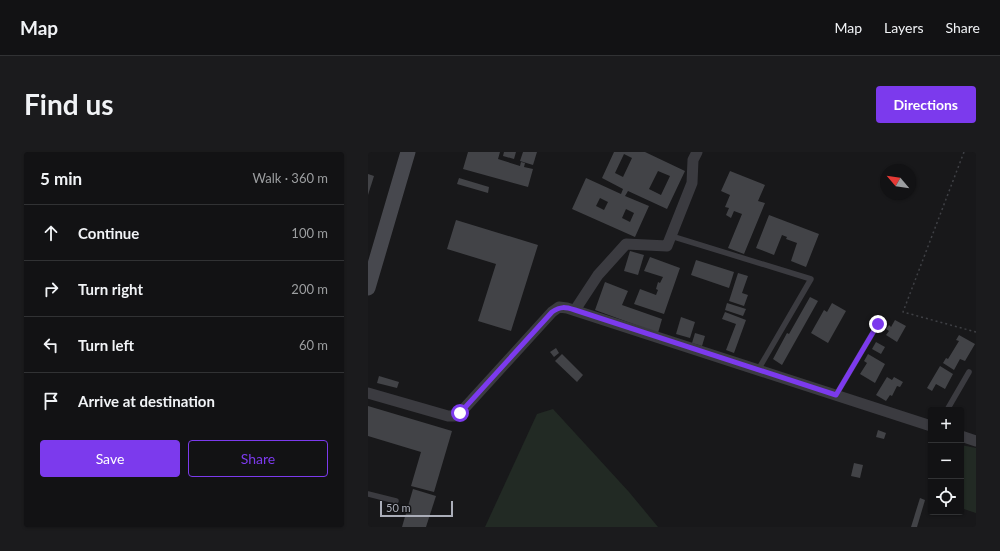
<!DOCTYPE html>
<html lang="en">
<head>
<meta charset="utf-8">
<style>
  :root { --surface:#121214; --page:#1b1b1d; --text:#f1f3f6; --muted:#9c9ea0; --line:#313234; --accent:#7c3aed }
  body { margin:0; font-family:Lato,sans-serif; background:var(--page); color:var(--text) }
  .controls { position:absolute; right:12px; bottom:12px; display:grid; overflow:hidden; border-radius:4px; box-shadow:0 1px 3px #0004 }
  .controls button { width:36px; height:36px; display:grid; place-items:center; padding:0; border:0; border-bottom:1px solid var(--line); background:var(--surface); color:var(--text); font:20px sans-serif }
  .compass { position:absolute; left:512px; top:12px; width:36px; height:36px; border-radius:50%; background:var(--surface); box-shadow:0 1px 3px #0004; rotate:299deg }
  .scale { position:absolute; left:12px; bottom:10px; width:73px; box-sizing:border-box; padding-left:4px; border:2px solid #abaeb9; border-top:0; font-size:11px; line-height:14px; white-space:nowrap; color:#abaeb9; -webkit-text-stroke:3px #131315; paint-order:stroke }
  .stop { position:absolute; width:12px; height:12px; margin:-9px; border:3px solid #7c3aed; border-radius:50%; background:#fff }
  .stop.end { background:#7c3aed; border-color:#fff; box-shadow:0 1px 4px #0008 }
  .list { margin:0; padding:0; list-style:none }
  h2 { display:flex; justify-content:space-between; align-items:center; height:52px; margin:0; padding:0 16px; font-size:17px }
  h2 small { font-size:13px; font-weight:400; color:var(--muted) }
  .list li { display:grid; grid-template-columns:26px 1fr auto; gap:12px; align-items:center; box-sizing:border-box; height:56px; padding:0 16px; border-top:1px solid var(--line) }
  .list b { display:block; font-size:15px; white-space:nowrap }
  .list em { font-size:13px; font-style:normal; color:var(--muted) }
  .actions { display:flex; gap:8px; padding:12px 16px }
  .actions a { flex:1; padding:9px 0; border:1px solid var(--accent); border-radius:4px; text-align:center; font-size:14px; color:var(--accent) }
  .actions .main { background:var(--accent); color:#fff }
  .icon { flex:none; width:22px; height:22px; fill:none; stroke:currentColor; stroke-width:2; stroke-linecap:round; stroke-linejoin:round }
  .map { position:relative; flex:none; width:608px; height:375px; overflow:hidden; border-radius:4px }
  header { display:flex; align-items:center; gap:24px; box-sizing:border-box; height:56px; padding:0 20px; background:var(--surface); border-bottom:1px solid var(--line) }
  header strong { font-size:19px }
  nav { display:flex; gap:22px; margin-inline-start:auto; font-size:14px }
  .intro { display:flex; align-items:center; justify-content:space-between; box-sizing:border-box; height:96px; padding:0 24px }
  h1 { margin:0; font-size:28px }
  .button { padding:10px 18px; border-radius:4px; background:var(--accent); color:#fff; font-size:14px; font-weight:700 }
  main { display:flex; gap:24px; padding:0 24px }
  aside { flex:1; background:var(--surface); border-radius:4px; box-shadow:0 1px 3px #0004 }
  .map>svg:first-child { display:block }
  .green { fill:#222a24 }
  .building { fill:#424347; fill-rule:evenodd }
  .lines { fill:none; stroke-linecap:round; stroke-linejoin:round }
  .path { stroke:#3f4045; stroke-width:1.5; stroke-dasharray:2 3; stroke-linecap:butt }
  .lane { stroke:#3b3b40; stroke-width:5.5 }
  .street { stroke:#3b3b40; stroke-width:11 }
  .secondary { stroke:#47484e; stroke-width:15 }
  .route { stroke:#7c3aed; stroke-width:5 }
</style>
</head>
<body>
<header>
<strong>Map</strong>
<nav><a>Map</a><a>Layers</a><a>Share</a></nav>
</header>
<div class="intro"><h1>Find us</h1><a class="button">Directions</a></div>
<main>
<aside>
<h2>5 min<small>Walk · 360 m</small></h2>
<ul class="list">
<li><svg class="icon" aria-label="ahead" viewBox="0 0 24 24"><path d="M12 20V5M6 11l6-6 6 6"/></svg><div><b>Continue</b></div><em>100 m</em></li>
<li><svg class="icon" aria-label="right" viewBox="0 0 24 24"><path d="M7 20v-9h11M14 6l5 5-5 5"/></svg><div><b>Turn right</b></div><em>200 m</em></li>
<li><svg class="icon" aria-label="left" viewBox="0 0 24 24"><path d="M17 20v-9H6M10 6l-5 5 5 5"/></svg><div><b>Turn left</b></div><em>60 m</em></li>
<li><svg class="icon" aria-label="arrive" viewBox="0 0 24 24"><path d="M6 21V4h12l-3 4 3 4H6"/></svg><div><b>Arrive at destination</b></div></li>
</ul>
<div class="actions"><a class="main">Save</a><a>Share</a></div>
</aside>
<div class="map">
<svg width="608" height="375" viewBox="0 0 608 375">
  <rect width="100%" height="100%" fill="#18181a"/>
  <g class="green">
    <path d="M185,257l76,83 29,35h-173l52,-113z"/>
    <path d="M593,293l15,3v65l-15,-5z"/>
  </g>
  <g class="building">
    <path d="M100,0h32l-2,7 22,7 1,-4 4,1 -1,4 9,2 -5,18 -65,-18z"/>
    <path d="M136,0h12l-2,7 -11,-3z"/>
    <path d="M155,0h14l-4,13 -13,-4z"/>
    <path d="M246,0h31l40,19 -18,38 -39,-18 -3,5 24,10 -14,31 -63,-28 14,-31 35,16 2,-5 -21,-11zM256,2l8,4 -9,19 -8,-4zM290,19l12,5 -9,19 -12,-6zM232,46l8,4 -4,8 -8,-4zM258,57l8,4 -4,9 -8,-4z"/>
    <path d="M362,19l35,14 -7,16 7,2 -21,51 -16,-6 14,-34 -8,-3 -3,7 -5,-3 3,-7 -4,-1 5,-12 -9,-4z"/>
    <path d="M0,22l6,2 -6,19z"/>
    <path d="M91,26l30,9 -1,6 -31,-9z"/>
    <path d="M401,63l50,19 -13,33 -15,-6 6,-18 -11,-4 1,-2 -5,-2 -8,20 -18,-7z"/>
    <path d="M88,68l82,25 -27,86 -33,-10 18,-57 -49,-15z"/>
    <path d="M262,99l14,4 -6,20 -14,-4z"/>
    <path d="M282,105l30,11 -16,46 -30,-10 6,-15 16,6 2,-5 -2,-1 2,-7 2,1 3,-6 -19,-6z"/>
    <path d="M328,108l38,12 -5,16 -38,-13z"/>
    <path d="M370,121l10,3 -6,17 6,2 -4,11 -15,-5z"/>
    <path d="M237,130l23,9 -6,14 40,14 -4,14 -63,-23z"/>
    <path d="M442,145l8,4 -36,64 -9,-6 14,-26 2,1z"/>
    <path d="M359,151l19,6 -3,7 -18,-6z"/>
    <path d="M464,151l14,8 -18,32 -17,-10 13,-23 3,2z"/>
    <path d="M357,160l21,8 -12,33 -8,-3 10,-26 -14,-5z"/>
    <path d="M313,165l14,5 -5,16 -14,-4z"/>
    <path d="M527,168l11,6 -9,16 -11,-7 3,-4 -3,-2 3,-4 2,2z"/>
    <path d="M327,181l10,3 -3,10 -10,-3z"/>
    <path d="M591,183l16,9 -10,17 -5,-2 -6,11 -11,-7 3,-5 2,1 11,-18 -3,-1z"/>
    <path d="M508,190l9,5 -4,7 -9,-5z"/>
    <path d="M188,196l3,5 -5,4 -4,-5z"/>
    <path d="M194,202l21,21 -6,7 -22,-21z"/>
    <path d="M500,202l17,10 -10,19 -15,-9 7,-11 -3,-2z"/>
    <path d="M572,214l13,8 -8,15 -9,-5 -4,7 -5,-3z"/>
    <path d="M11,224l20,6 -2,6 -20,-5z"/>
    <path d="M519,225l5,3 2,-3 9,5 -3,5 -3,-1 -5,10 -2,-1 -4,6 -10,-6z"/>
    <path d="M0,254l84,25 -18,61 -23,-6 10,-34 -53,-16z"/>
    <path d="M510,278l8,3 -2,6 -8,-2z"/>
    <path d="M486,311l9,2 -3,13 -9,-2z"/>
    <path d="M45,337l23,7 -10,31h-24z"/>
    <path d="M552,346l5,2 -8,27h-6z"/>
  </g>
  <g class="lines">
    <path class="path" d="M596,0l-61,160 73,20"/>
    <g class="lane">
      <path d="M303,84l140,43 -53,91"/>
      <path d="M468,243l42,-71"/>
      <path d="M579,258l22,-38"/>
      <path d="M0,342l28,7"/>
    </g>
    <g class="street">
      <path d="M207,158l23,-35 28,-31 41,2 25,-63 1,-23 4,-8"/>
      <path d="M0,241l80,23h6l6,-3 92,-101 7,-5 8,1 364,118"/>
      <path d="M593,284l15,5"/>
    </g>
    <path class="secondary" d="M0,136l40,-136"/>
  </g>
  <g class="lines">
    <path class="route" d="M92,261l92,-101c9,-6 13,-5 23,-2l261,85 42,-71"/>
  </g>
</svg>
<div class="controls">
<button>+</button>
<button>−</button>
<button><svg class="icon" aria-label="locate" viewBox="0 0 24 24"><circle cx="12" cy="12" r="6"/><path d="M12 2v4M12 18v4M2 12h4M18 12h4"/></svg></button>
</div>
<svg class="compass" viewBox="-18 -18 36 36"><path d="M0-13l5 13h-10z" fill="#e53935"/><path d="M0 13l5-13h-10z" fill="#9c9ea0"/></svg>
<div class="scale">50 m</div>
<div class="stop" style="left:92px;top:261px"></div>
<div class="stop end" style="left:510px;top:172px"></div>
</div>
</main>
</body>
</html>
